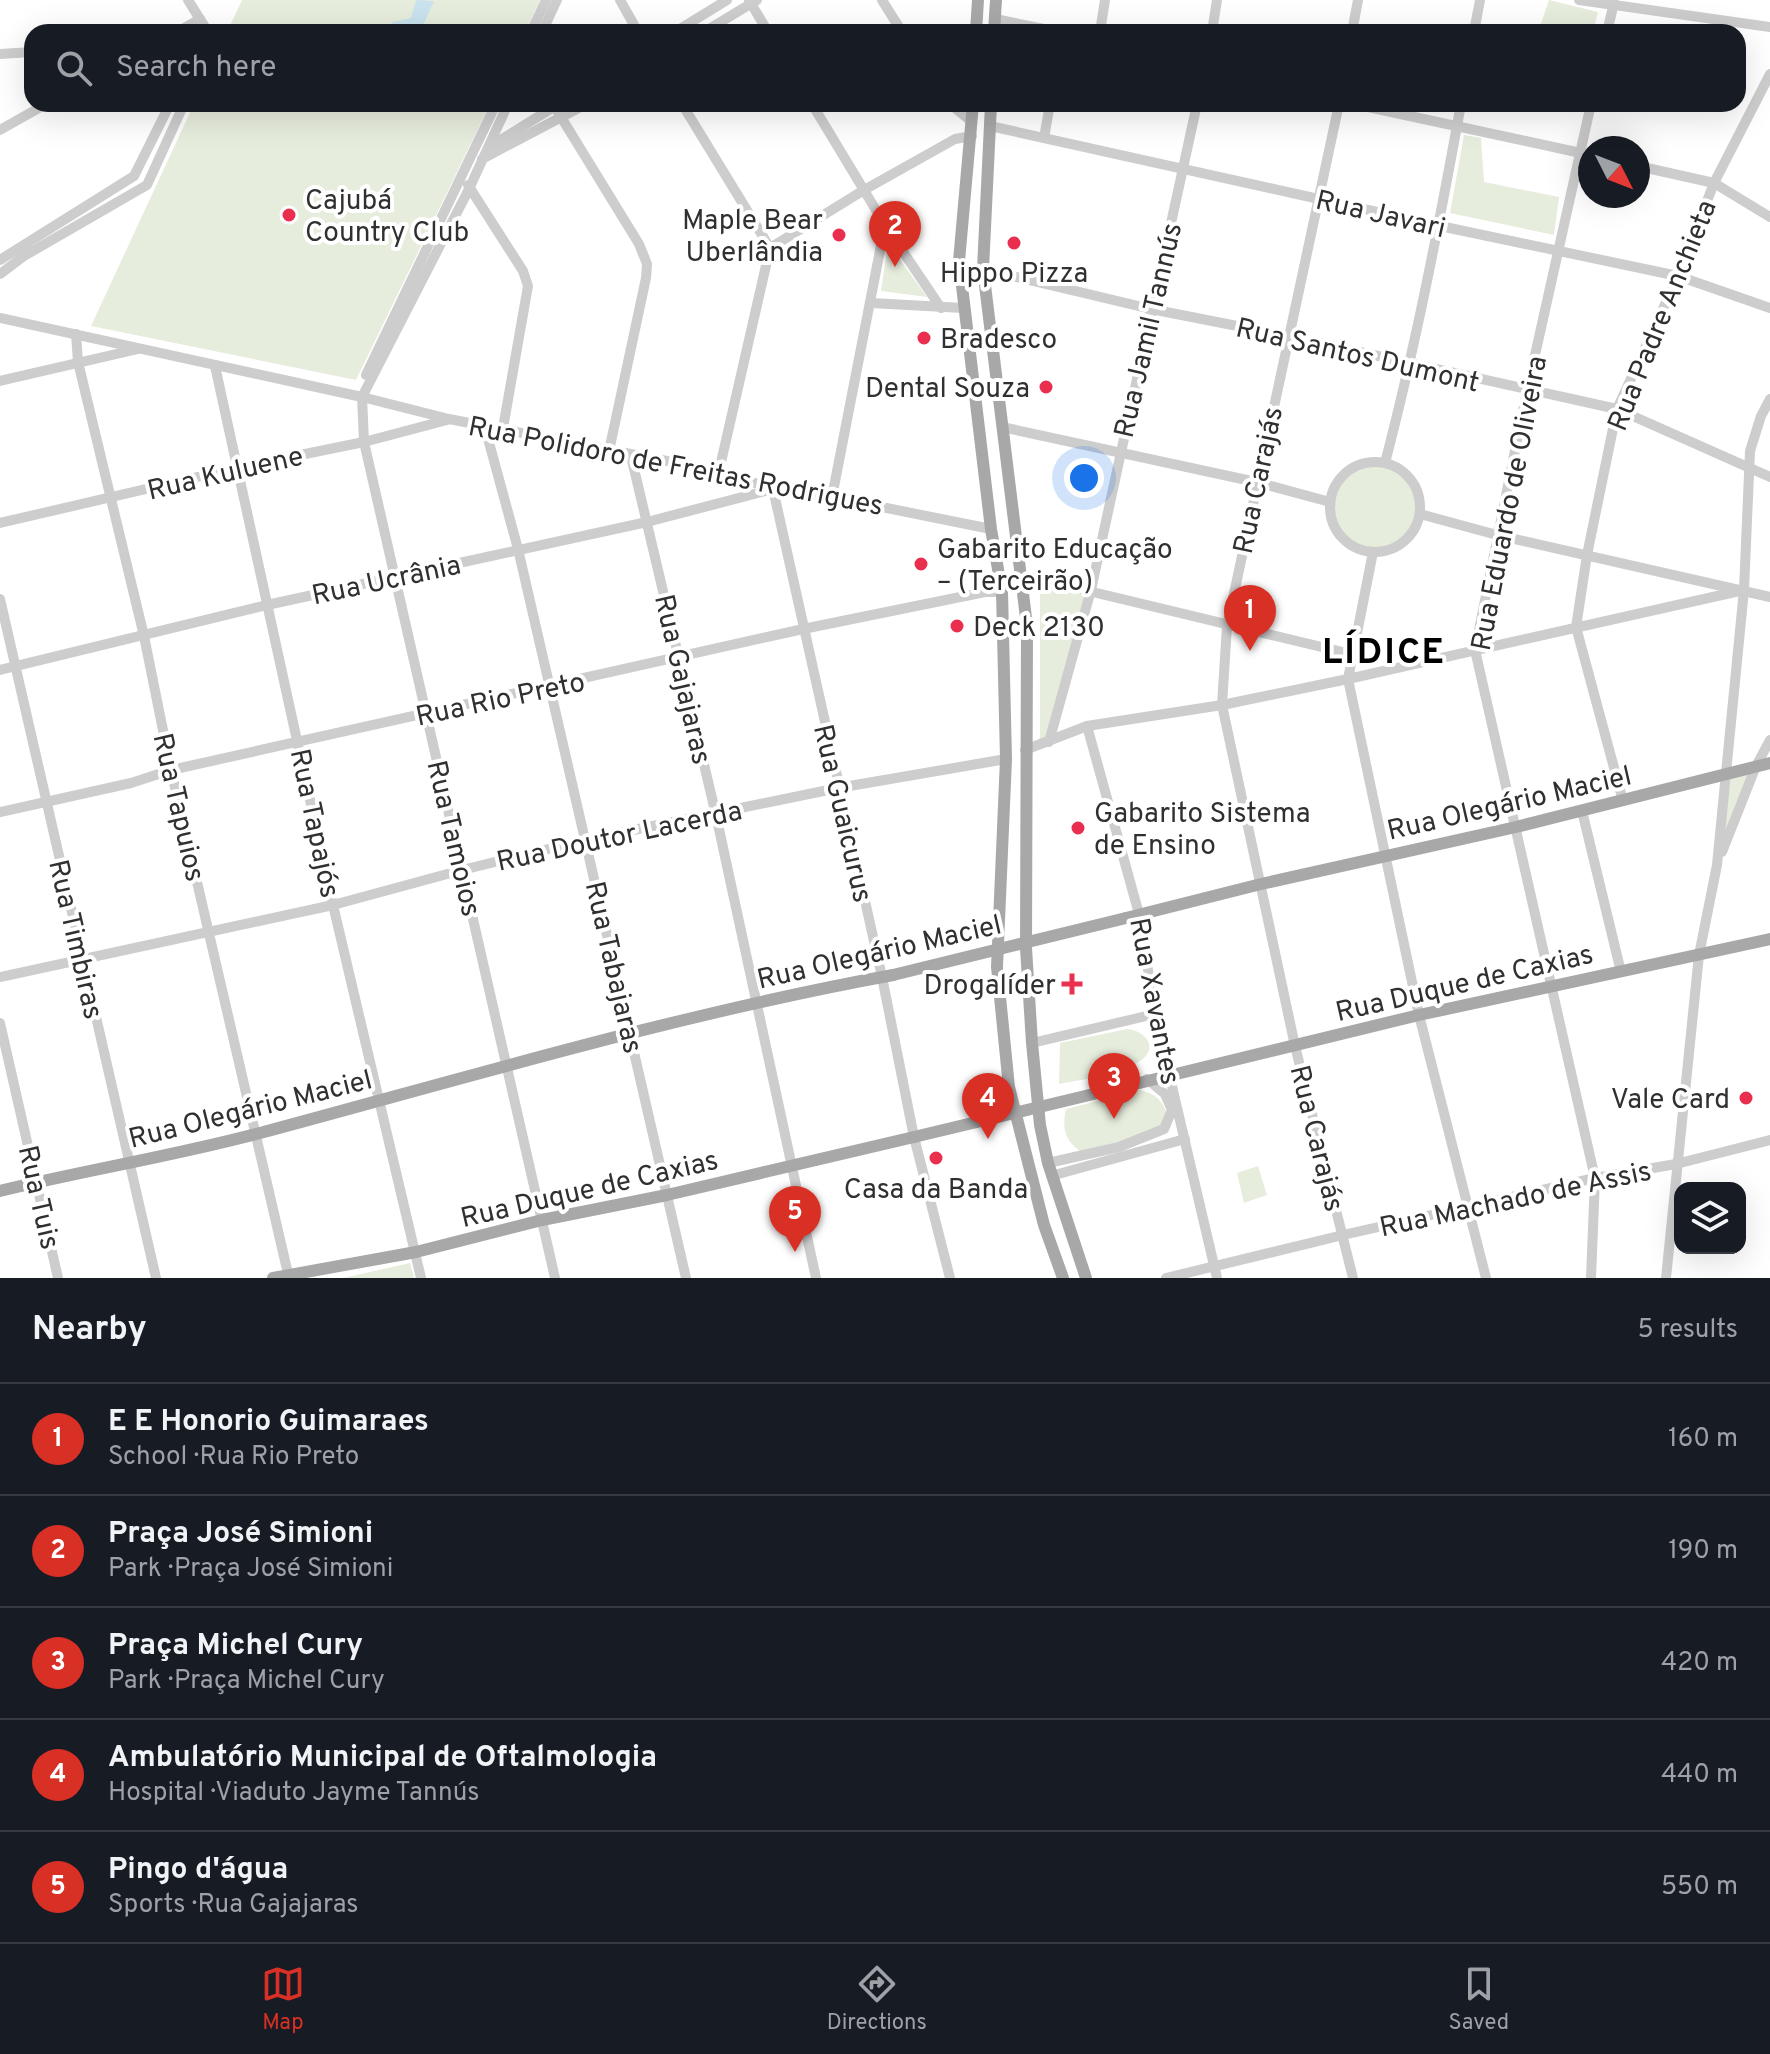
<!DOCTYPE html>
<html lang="en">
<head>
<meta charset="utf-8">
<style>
  :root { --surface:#171b24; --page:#242831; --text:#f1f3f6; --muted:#9ea1a6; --line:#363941; --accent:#d93025 }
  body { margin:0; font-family:Overpass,sans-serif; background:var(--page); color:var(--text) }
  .controls { position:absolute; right:24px; bottom:24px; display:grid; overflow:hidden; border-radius:16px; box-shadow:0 8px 32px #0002 }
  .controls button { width:72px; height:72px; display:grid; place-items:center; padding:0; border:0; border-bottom:2px solid var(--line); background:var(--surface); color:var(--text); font:40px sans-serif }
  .compass { position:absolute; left:1578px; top:136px; width:72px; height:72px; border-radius:50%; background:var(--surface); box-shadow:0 8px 32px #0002; rotate:132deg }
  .you { position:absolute; left:1084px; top:478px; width:28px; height:28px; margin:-20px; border:6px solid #fff; border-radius:50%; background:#1a73e8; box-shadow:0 0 0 12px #1a73e833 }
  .badge { display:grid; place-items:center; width:52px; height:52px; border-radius:50%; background:var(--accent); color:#fff; font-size:26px; font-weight:700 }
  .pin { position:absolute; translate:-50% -66px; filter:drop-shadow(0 2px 4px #0008) }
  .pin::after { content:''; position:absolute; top:42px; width:28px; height:24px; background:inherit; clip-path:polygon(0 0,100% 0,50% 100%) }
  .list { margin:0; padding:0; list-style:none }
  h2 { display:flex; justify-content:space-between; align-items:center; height:104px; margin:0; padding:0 32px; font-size:34px }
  h2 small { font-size:26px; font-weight:400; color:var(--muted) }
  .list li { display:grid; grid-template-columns:52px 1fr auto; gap:24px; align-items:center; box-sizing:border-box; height:112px; padding:0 32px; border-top:2px solid var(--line) }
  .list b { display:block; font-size:30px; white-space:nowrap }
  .list p { margin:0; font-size:26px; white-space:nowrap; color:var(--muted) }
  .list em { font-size:26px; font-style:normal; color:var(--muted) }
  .icon { flex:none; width:44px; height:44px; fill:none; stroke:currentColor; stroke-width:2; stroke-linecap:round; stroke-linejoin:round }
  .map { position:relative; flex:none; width:1770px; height:1278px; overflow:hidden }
  .search { position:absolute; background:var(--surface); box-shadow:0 8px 32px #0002; left:24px; right:24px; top:24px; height:88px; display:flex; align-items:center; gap:20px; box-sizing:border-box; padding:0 28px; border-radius:24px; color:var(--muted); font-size:30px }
  .sheet { height:664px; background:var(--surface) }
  nav { display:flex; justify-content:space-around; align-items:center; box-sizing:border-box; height:112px; border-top:2px solid var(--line); background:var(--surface); font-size:22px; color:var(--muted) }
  nav a { display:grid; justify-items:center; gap:4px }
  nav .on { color:var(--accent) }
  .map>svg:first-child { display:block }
  .green { fill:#e7eddd }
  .water { fill:#c9e2ed }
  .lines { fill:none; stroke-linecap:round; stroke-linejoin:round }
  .minor { stroke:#cdcdcd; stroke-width:10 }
  .major { stroke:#a8a8a8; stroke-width:12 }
  .major-bridge { stroke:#a8a8a8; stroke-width:12 }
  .poi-dot { fill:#ea2e4d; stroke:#fff; stroke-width:3 }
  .labels { text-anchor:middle; stroke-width:8; stroke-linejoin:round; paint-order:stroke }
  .poi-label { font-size:28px; fill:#303030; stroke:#fff; text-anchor:start }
  .street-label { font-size:28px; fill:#303030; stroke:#fff }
  .district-label { font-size:36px; font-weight:bold; letter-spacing:2px; fill:#000; stroke:#fff }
</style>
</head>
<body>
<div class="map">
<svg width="1770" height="1278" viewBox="0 0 1770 1278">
  <rect width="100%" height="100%" fill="#fff"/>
  <g class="green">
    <path d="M242,0h298l-15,32h-298z"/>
    <path d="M1549,0l49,12 -5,20h-55z"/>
    <path d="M194,104h296l-134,276 -265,-54z"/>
    <path d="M1464,135l17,3 3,44 75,15 -5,38 -104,-22z"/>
    <path d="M888,243l39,54 -46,-6z"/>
    <circle cx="1375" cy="507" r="43"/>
    <path d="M1040,579l50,11 -41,152 -9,4z"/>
    <path d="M1756,766l-39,99 9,-92z"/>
    <path d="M1127,1029c9,1 16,4 21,12 13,29 -71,39 -89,43l1,-41z"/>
    <path d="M1140,1090c15,4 21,9 27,23l-4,13 -20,10 -63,15c-16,-11 -18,-24 -14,-42z"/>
    <path d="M1258,1166l9,29 -23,8 -7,-30z"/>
    <path d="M410,1263l4,15h-71z"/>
  </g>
  <path class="water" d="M416,0l18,1 -14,31h-32l5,-10 18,-4z"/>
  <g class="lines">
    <g class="minor">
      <path d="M188,0l20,32"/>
      <path d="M620,0l18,32"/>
      <path d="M749,0l19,32"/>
      <path d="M882,0l20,32"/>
      <path d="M1579,0l191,27"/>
      <path d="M995,19l64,13"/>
      <path d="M177,32l23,-13"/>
      <path d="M531,32l15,-32"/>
      <path d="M542,32l15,-32"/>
      <path d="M675,32l52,-32"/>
      <path d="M704,32l53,-32"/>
      <path d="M1100,32l5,-32"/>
      <path d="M1212,32l5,-32"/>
      <path d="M1352,32l6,-32"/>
      <path d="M1474,32l6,-32"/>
      <path d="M1607,32l7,-29"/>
      <path d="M0,54l32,-2"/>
      <path d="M508,104l-39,85 -107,208 2,45 191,836"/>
      <path d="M553,104l86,140 8,20 -1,14 -37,173"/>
      <path d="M682,104l88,144 -51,223"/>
      <path d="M812,104l73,121 -53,272"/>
      <path d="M950,104l22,18"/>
      <path d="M1339,104l-112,522 -5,79 73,341 58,232"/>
      <path d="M1354,104l236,51"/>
      <path d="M1591,104l-64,287 -52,259 120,528 -4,100"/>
      <path d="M990,126l450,100 238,50 92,32"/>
      <path d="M0,130l46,-26"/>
      <path d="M1044,138l6,-34"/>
      <path d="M489,147l68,-42"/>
      <path d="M482,159l104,-55"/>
      <path d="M1638,166l76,17 56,34"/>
      <path d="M468,185l55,86 5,15 -25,142"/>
      <path d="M885,225l56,83"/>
      <path d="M770,248l94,-58 91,-51 17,-3"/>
      <path d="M0,260l134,-84 36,-72"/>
      <path d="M983,269l168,40 137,27 329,73 153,68"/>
      <path d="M0,274l24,-18 123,-71 37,-81"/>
      <path d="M871,303l92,5"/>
      <path d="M0,318l362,79 87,22 270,52 54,18 59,8 159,32"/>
      <path d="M76,334l2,28 66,274 27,134 118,508"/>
      <path d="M215,366l118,539 88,373"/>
      <path d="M366,375l130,-271"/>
      <path d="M0,381l138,-32"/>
      <path d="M484,424l34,125 168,729"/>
      <path d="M1002,427l254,55 74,20"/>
      <path d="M631,456l85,359 100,463"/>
      <circle cx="1375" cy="507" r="45"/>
      <path d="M1385,463c31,-119 54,-238 76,-359"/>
      <path d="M1420,514l77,21 273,62"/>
      <path d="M0,523l236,-55 128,-26 83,-22"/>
      <path d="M1373,552l-25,127 71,336 67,263"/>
      <path d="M1022,575l329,79"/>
      <path d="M0,599l156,679"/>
      <path d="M0,670l267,-65 380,-83 126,-33 109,488 32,160 36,141"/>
      <path d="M1087,726l52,188 16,100 62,264"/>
      <path d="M1049,742l42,-152 106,-486"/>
      <path d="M1025,750l62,-24 135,-21 126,-26 396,-89"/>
      <path d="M1623,801l-47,-174 11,-72 30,-146 61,-133 36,-93 56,-109"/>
      <path d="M1582,811l39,161"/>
      <path d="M0,812l131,-29 40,-13 632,-141 182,-37h17"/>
      <path d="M1722,852l34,-86 14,-26"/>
      <path d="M0,977l333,-72 129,-35 123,-30 253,-52 168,-29"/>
      <path d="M0,1023l58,255"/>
      <path d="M1032,1043l123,-29"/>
      <path d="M1048,1163l71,-16 45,-18 8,-19 -7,-16 -18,-15"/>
      <path d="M1051,1176l134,-37"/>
      <path d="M1166,1278l177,-43 252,-57 81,-14 94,-24"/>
      <path d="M1666,1278l33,-323 18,-90 9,-92 18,-183 6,-139 11,-35 9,-17"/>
    </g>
    <g class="major">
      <path d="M976,32l2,-32"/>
      <path d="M994,32l2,-32"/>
      <path d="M973,104l-14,157 32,268 11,63 4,167 -9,208 12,120 35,138 19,53"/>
      <path d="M991,104l-8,165 44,357 -1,322 6,95 8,82 8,38 38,115"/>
      <path d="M1126,918l135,-34 255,-57 254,-64"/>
      <path d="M1131,1085l288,-70 351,-76"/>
      <path d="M0,1191c86,-21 174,-35 260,-58 209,-56 419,-119 633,-158"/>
      <path d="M273,1278l143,-26 126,-32 125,-25 247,-58"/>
    </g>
    <g class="major-bridge">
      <path d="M893,975l233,-57"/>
      <path d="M914,1137l217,-52"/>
    </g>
  </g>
  <g class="poi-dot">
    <circle cx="289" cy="215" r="8"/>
    <circle cx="839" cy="235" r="8"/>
    <circle cx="1014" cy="243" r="8"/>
    <circle cx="924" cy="338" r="8"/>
    <circle cx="1046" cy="387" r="8"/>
    <circle cx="921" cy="564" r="8"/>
    <circle cx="957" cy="626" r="8"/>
    <circle cx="1078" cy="828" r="8"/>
    <path d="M1068 972h8v8h8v8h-8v8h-8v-8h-8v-8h8z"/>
    <circle cx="1746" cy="1098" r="8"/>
    <circle cx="936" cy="1158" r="8"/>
  </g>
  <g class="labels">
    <g class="poi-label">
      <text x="305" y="209">Cajubá<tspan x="305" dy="32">Country Club</tspan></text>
      <text x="823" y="229" text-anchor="end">Maple Bear<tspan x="823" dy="32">Uberlândia</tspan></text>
      <text x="1014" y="282" text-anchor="middle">Hippo Pizza</text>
      <text x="940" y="348">Bradesco</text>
      <text x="1030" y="397" text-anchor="end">Dental Souza</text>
      <text x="937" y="558">Gabarito Educação<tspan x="937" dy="32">– (Terceirão)</tspan></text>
      <text x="973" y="636">Deck 2130</text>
      <text x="1094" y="822">Gabarito Sistema<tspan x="1094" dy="32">de Ensino</tspan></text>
      <text x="1056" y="994" text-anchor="end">Drogalíder</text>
      <text x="1730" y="1108" text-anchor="end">Vale Card</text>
      <text x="936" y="1198" text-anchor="middle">Casa da Banda</text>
    </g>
    <g class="street-label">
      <text transform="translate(1381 213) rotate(13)" y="10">Rua Javari</text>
      <text transform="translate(1661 315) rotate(-68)" y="10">Rua Padre Anchieta</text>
      <text transform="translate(1147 330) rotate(-77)" y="10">Rua Jamil Tannús</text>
      <text transform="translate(1358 354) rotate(13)" y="10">Rua Santos Dumont</text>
      <text transform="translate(676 465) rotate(11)" y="10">Rua Polidoro de Freitas Rodrigues</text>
      <text transform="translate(225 472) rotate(-13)" y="10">Rua Kuluene</text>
      <text transform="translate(1257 480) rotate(-78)" y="10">Rua Carajás</text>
      <text transform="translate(1508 503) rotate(-79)" y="10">Rua Eduardo de Oliveira</text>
      <text transform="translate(386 579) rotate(-12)" y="10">Rua Ucrânia</text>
      <text transform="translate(684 679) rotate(77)" y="10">Rua Gajajaras</text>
      <text transform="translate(500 698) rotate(-12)" y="10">Rua Rio Preto</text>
      <text transform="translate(1509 802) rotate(-13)" y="10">Rua Olegário Maciel</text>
      <text transform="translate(180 807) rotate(77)" y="10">Rua Tapuios</text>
      <text transform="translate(844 813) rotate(77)" y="10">Rua Guaicurus</text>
      <text transform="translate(316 823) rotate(78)" y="10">Rua Tapajós</text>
      <text transform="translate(619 835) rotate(-12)" y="10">Rua Doutor Lacerda</text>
      <text transform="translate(455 838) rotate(77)" y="10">Rua Tamoios</text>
      <text transform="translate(77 939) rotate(77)" y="10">Rua Timbiras</text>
      <text transform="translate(879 951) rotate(-13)" y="10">Rua Olegário Maciel</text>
      <text transform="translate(615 967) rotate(77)" y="10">Rua Tabajaras</text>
      <text transform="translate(1464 982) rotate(-13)" y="10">Rua Duque de Caxias</text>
      <text transform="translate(1156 1001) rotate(79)" y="10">Rua Xavantes</text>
      <text transform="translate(250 1108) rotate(-14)" y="10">Rua Olegário Maciel</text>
      <text transform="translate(1318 1138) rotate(76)" y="10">Rua Carajás</text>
      <text transform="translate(589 1188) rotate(-13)" y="10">Rua Duque de Caxias</text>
      <text transform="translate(40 1197) rotate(77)" y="10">Rua Tuis</text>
      <text transform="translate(1515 1198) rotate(-12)" y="10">Rua Machado de Assis</text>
    </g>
    <g class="district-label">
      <text x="1384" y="663">LÍDICE</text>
    </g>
  </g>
</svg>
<div class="controls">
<button><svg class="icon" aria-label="layers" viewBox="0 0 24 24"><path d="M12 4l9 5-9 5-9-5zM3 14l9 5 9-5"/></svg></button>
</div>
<svg class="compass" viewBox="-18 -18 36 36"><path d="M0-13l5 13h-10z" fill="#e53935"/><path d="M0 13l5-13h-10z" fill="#9ea1a6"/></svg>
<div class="you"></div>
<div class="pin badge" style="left:1250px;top:651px">1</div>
<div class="pin badge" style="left:895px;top:267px">2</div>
<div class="pin badge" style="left:1114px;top:1119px">3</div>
<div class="pin badge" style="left:988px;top:1139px">4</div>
<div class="pin badge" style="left:795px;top:1252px">5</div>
<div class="search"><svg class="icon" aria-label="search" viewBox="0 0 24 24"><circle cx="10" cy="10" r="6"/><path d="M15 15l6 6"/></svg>Search here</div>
</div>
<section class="sheet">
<h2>Nearby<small>5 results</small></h2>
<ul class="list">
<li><span class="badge">1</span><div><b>E E Honorio Guimaraes</b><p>School · Rua Rio Preto</p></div><em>160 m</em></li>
<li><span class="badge">2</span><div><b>Praça José Simioni</b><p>Park · Praça José Simioni</p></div><em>190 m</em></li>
<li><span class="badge">3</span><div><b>Praça Michel Cury</b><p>Park · Praça Michel Cury</p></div><em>420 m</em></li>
<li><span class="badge">4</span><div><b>Ambulatório Municipal de Oftalmologia</b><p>Hospital · Viaduto Jayme Tannús</p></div><em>440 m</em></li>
<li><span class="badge">5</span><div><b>Pingo d'água</b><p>Sports · Rua Gajajaras</p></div><em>550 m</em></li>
</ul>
</section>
<nav>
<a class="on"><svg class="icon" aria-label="map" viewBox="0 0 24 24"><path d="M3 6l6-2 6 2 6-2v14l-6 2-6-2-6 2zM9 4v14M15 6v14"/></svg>Map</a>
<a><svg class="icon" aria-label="directions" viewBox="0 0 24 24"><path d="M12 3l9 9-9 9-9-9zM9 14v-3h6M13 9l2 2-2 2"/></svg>Directions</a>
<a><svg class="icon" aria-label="saved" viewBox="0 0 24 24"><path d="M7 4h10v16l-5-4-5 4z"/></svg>Saved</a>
</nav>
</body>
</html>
